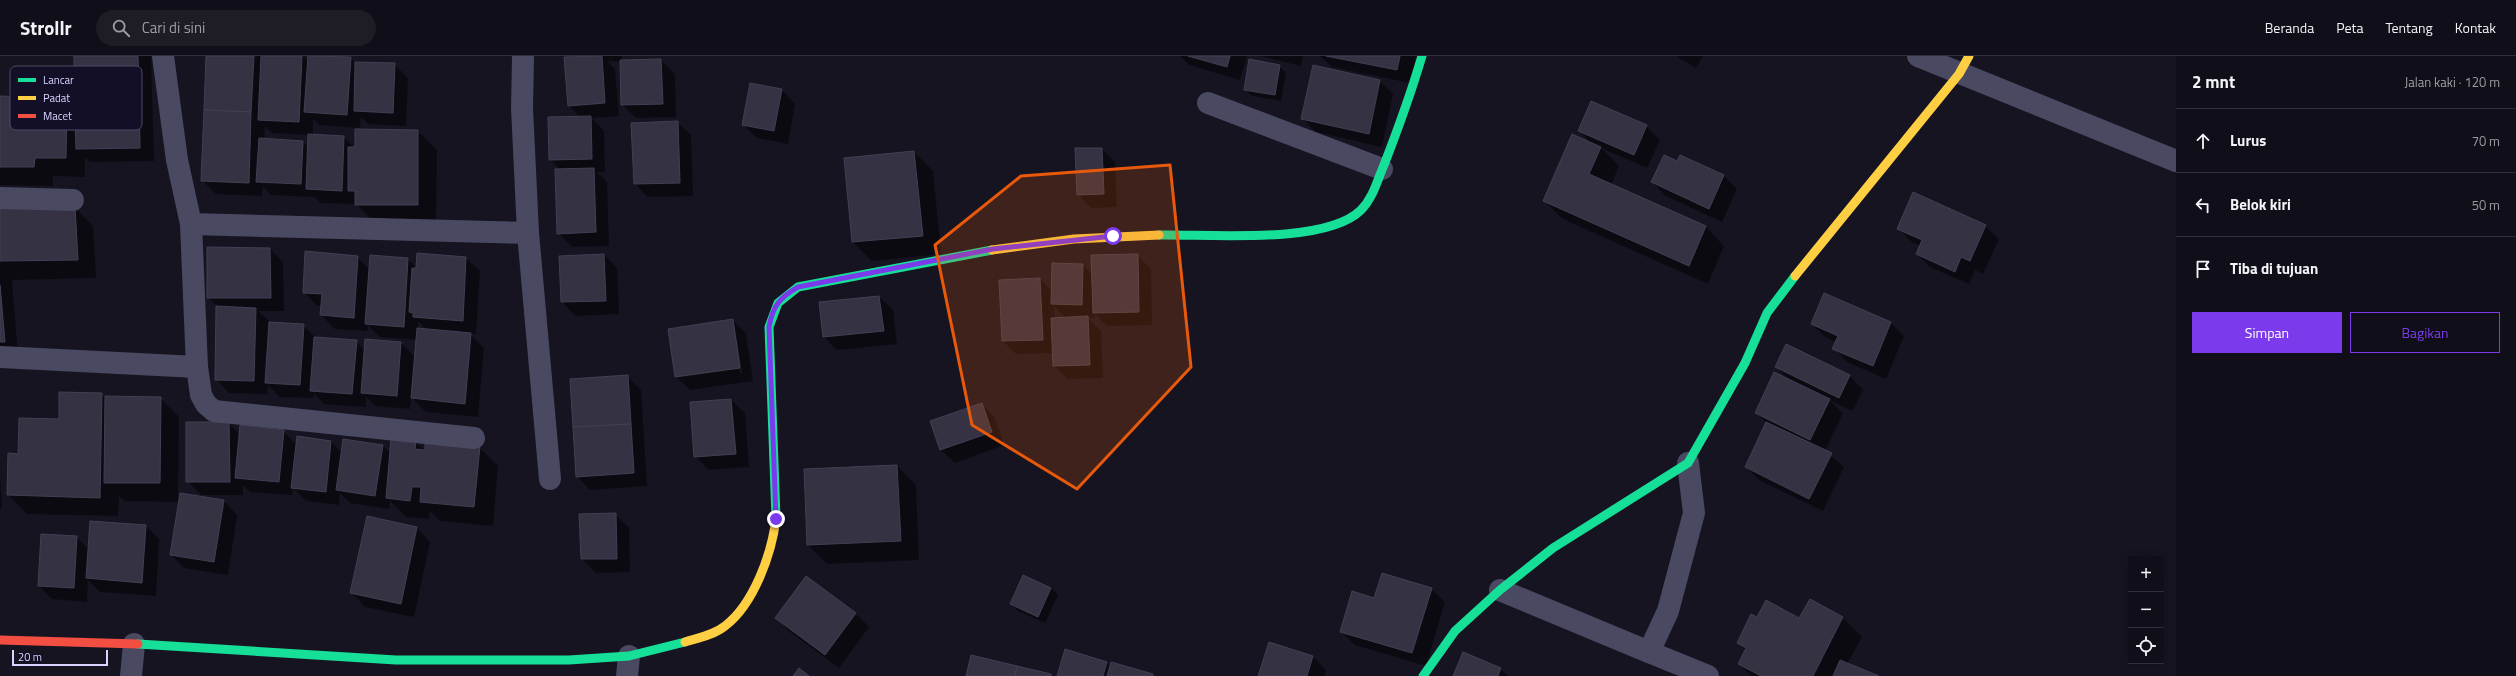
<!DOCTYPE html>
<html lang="id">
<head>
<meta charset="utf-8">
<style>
  :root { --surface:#100f19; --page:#1e1d26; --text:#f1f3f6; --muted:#9c9ca2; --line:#302f38; --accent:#7c3aed }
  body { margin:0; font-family:"Titillium Web",sans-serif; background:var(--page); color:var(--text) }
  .controls { position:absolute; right:12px; bottom:12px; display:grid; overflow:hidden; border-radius:0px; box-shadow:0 2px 10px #0003 }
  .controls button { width:36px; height:36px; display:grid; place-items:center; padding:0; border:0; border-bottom:1px solid var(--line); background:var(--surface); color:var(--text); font:20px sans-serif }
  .scale { position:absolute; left:12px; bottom:10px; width:96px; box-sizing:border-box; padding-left:4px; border:2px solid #d9d4ff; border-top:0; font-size:11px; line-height:14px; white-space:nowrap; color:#d9d4ff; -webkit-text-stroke:3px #130f26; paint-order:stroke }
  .stop { position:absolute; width:12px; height:12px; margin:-9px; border:3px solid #7c3aed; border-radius:50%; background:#fff }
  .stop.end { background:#7c3aed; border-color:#fff; box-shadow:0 1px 4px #0008 }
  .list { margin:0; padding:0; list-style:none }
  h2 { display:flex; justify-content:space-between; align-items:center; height:52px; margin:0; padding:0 16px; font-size:17px }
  h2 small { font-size:13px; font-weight:400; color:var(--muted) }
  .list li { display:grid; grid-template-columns:26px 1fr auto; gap:12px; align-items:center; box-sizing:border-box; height:64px; padding:0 16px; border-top:1px solid var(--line) }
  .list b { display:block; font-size:15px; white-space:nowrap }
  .list em { font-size:13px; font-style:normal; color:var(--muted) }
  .actions { display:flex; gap:8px; padding:12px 16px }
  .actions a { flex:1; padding:9px 0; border:1px solid var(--accent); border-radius:0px; text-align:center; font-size:14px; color:var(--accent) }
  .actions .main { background:var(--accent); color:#fff }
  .icon { flex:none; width:22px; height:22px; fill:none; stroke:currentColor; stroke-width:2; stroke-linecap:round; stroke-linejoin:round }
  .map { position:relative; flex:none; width:2176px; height:620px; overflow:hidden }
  header { display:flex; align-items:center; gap:24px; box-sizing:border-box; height:56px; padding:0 20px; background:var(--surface); border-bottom:1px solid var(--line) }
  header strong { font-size:19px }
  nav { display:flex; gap:22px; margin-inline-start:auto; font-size:14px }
  .search { width:280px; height:36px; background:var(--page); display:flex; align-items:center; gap:10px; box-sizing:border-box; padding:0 14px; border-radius:22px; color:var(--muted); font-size:15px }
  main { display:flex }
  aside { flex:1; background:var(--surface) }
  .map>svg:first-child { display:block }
  .shadow { fill:#0007; fill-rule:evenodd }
  .building { fill:#343243; stroke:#433f54 }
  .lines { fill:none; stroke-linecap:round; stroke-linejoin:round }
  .street { stroke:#4a4962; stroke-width:22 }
  .fast { stroke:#16e098; stroke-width:9 }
  .slow { stroke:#ffcf43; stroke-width:9 }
  .jam { stroke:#f24e42; stroke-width:9 }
  .route { stroke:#7c3aed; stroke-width:5 }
  .marked { fill:#e8590c; fill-opacity:0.2; stroke:#e8590c; stroke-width:3; stroke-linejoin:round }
  .key { fill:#130f26; stroke:#4e4a67; stroke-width:1 }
  .key-label { font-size:11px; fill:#d9d4ff }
</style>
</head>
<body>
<header>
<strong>Strollr</strong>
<div class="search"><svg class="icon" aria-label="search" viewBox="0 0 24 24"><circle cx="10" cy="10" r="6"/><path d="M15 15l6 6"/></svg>Cari di sini</div>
<nav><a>Beranda</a><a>Peta</a><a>Tentang</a><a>Kontak</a></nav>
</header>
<main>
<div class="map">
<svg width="2176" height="620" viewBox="0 0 2176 620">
  <rect width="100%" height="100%" fill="#161421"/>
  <g class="shadow">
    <path d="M75,0h76l3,105 -64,1 -5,-5v20l-32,-1v10l-53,-1v-88l67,2 9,9z"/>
    <path d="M207,0h96l5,5 1,-5h14l28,2 4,5 39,1 14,14 -2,48 -38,-2 -7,-7 -1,11 -41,-3 -6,-6v16l30,2 13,12 62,-18 19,19 -1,74 -61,-1 -19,-19 -36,-1 -5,-6 -44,-2 -8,-9 -1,10 -46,-2 -14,-14zM265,70l7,7 37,2 -1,12 -5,-5 -39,-2z"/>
    <path d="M578,0h44v5l39,-1 14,14 1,43 -40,1 -14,-14 -1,-42 -14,-1 8,8 4,47 -27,2 12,13 1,41h-8l10,10 2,64 -37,1 -14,-14 2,-63 -10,-11 30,-42 -11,-11z"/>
    <path d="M1180,0h67l-7,24 -51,-15z"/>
    <path d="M1260,0h43l-2,10z"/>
    <path d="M1320,0h96l-6,27 -78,-16z"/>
    <path d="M1676,0h27l-7,12z"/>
    <path d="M1279,10l7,7 -5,28 -29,-5 -7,-6z"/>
    <path d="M1313,10l67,15 13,13 -11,53 -66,-15 -14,-14z"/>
    <path d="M751,28l31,6 13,14 -7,40 -31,-6 -14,-14z"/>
    <path d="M677,66l14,13 2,61 -45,1 -13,-13z"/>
    <path d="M1646,70l14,14 -13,28 -46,-20 18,18 -8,19 95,42 18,19 -16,38 -145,-65 -19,-18 48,-57 -13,-13z"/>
    <path d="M1102,93l13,13 2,45 -26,1 -13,-14z"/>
    <path d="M914,96l19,19 8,83 -69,7 -19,-19z"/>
    <path d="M1678,107l46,13 13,13 -15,33 -56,-26 -14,-14z"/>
    <path d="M0,151h74l19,19 3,52 -84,2 6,75 -18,2z"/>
    <path d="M1985,170l14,13 -16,35 -8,-4 -6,14 -39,-17 -13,-13 3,-8 -8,-4 -14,-13z"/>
    <path d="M270,193l13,13 1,49h-26l12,11 33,3 13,13 40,3 9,10 36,-8 15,15 1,-18 -37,-3 -12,-12 -1,6 -32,-2 -14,-14 1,-9h-5l-13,-14 53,-35 13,13 1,-14 37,3 9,9 1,-14 48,4 14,13 -4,63h-6l14,14 -6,69 -52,-5 -15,-15 -1,12 -34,-3 -10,-9v10l-42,-3 -10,-11v5l-34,-1 -12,-12 -1,9 -38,-1 -13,-14 1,-73 -9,-9zM418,265l9,9 -9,-1z"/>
    <path d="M604,199l13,13 2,46 -44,2 -13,-14 -2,-45z"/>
    <path d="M1137,199l14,14 1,56 -45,1 -12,-12v4h-7l13,13 2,47 -35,1 -14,-13v-13l-38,1 -13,-13 37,-62 12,12 31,-26 10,10zM1054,250l12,12 -11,1z"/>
    <path d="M879,241l14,13 4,34 -60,6 -13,-13z"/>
    <path d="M733,264l13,14 7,47 -63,9 -14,-13zM734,278h2l6,39h-2z"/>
    <path d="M1891,267l13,13 -18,43 -39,-17 -13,-14 2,-6 -11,-5 -13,-13z"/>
    <path d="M1787,289l63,31 13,14 -10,21 -24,-11 14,13 -18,38 19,16 -21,44 -64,-31 -13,-13 21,-44 -11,-10 33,-33 -13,-13z"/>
    <path d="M627,320l14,14 6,96 -57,4 -13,-14z"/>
    <path d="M101,338l5,5 54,-1 19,19 -1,84 3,-7 43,7 13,14 -9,60 -44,-7 -13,-13 8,-53 -55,-1 -5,-5 -1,20 -91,-2 -19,-19v-41l11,1 41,-35z"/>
    <path d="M731,344l14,13 4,54 -40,3 -14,-14z"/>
    <path d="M982,348l13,14 9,27 -49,18 -14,-13 -10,-28z"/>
    <path d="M229,367l11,12 43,-4 14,14 34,-4 11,12 41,-7 8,7 24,-11 11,10 53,-5 19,19 -5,60 -53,-5 -10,-10 -1,8 -23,-2 -16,-16 -1,8 -39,-6 -10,-10 -1,12 -33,-4 -13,-13 -1,7 -42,-3 -7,-7v10h-42l-14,-14z"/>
    <path d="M897,410l19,19 3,75 -92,4 -19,-19z"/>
    <path d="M0,417l2,35h-2z"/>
    <path d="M615,458l14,14 1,44 -34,1 -14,-14z"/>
    <path d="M146,470l13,13 -3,57 -56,-4 -12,-12 -1,22 -35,-3 -13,-13 37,-49 13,12z"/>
    <path d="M417,472l13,14 -16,75 -49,-10 -13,-14z"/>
    <path d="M806,521l50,37 13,13 -30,41 -49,-36 -14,-14z"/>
    <path d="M1051,532l7,7 -13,28 -27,-12 -7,-7z"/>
    <path d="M1431,533l14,13 -19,64 -71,-21 -14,-13 34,-33z"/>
    <path d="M1810,545l33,17 19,19 -15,27 29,12h-125l-12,-12 7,-13 -8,-8 19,-24h43z"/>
    <path d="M1464,597l37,16 7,7h-54z"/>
    <path d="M1313,601l13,13 -2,6h-65z"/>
    <path d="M1107,607l4,4 43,9h-96z"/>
  </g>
  <g class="building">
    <path d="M74,0h64l1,30 -65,1z"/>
    <path d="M206,0h48l-3,56 -47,-2z"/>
    <path d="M261,0h41l-3,66 -41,-2z"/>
    <path d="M308,0l43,1 -4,58 -43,-3z"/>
    <path d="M602,0l3,47 -37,3 -4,-49z"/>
    <path d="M1188,0h42l-3,11z"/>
    <path d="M1326,0h74l-3,14z"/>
    <path d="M661,3l2,45 -42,1 -1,-45z"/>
    <path d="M1249,3l31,6 -5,30 -31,-5z"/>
    <path d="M355,6l40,1 -2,50 -39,-2z"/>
    <path d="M1313,9l67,15 -11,54 -68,-15z"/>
    <path d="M750,27l32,6 -8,42 -32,-6z"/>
    <path d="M139,30l1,62 -64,1 -2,-62z"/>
    <path d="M0,40l67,2 -1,60h-31l-1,9h-34z"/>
    <path d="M1591,45l56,24 -13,30 -56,-24z"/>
    <path d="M204,54l47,2 -2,71 -48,-2z"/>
    <path d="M591,60l1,43 -43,1 -1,-43z"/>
    <path d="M678,65l2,62 -46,1 -3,-61z"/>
    <path d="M355,73l63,1v75h-63v-14h-7v-44h7z"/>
    <path d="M308,78l36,2 -2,55 -36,-2z"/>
    <path d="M1572,78l29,13 -12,27 117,52 -17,40 -146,-65z"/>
    <path d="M259,82l44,3 -2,43 -45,-2z"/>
    <path d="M1075,92h27l2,46 -27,1z"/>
    <path d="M914,95l9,85 -71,6 -8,-84z"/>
    <path d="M1664,99l13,6 3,-6 44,20 -15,34 -58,-27z"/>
    <path d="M594,112l2,64 -39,2 -2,-65z"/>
    <path d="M1913,136l73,33 -16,36 -9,-4 -6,15 -39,-18 6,-14 -25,-11z"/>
    <path d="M0,150h75l3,54 -78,1z"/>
    <path d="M207,191l63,1 1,50h-64z"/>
    <path d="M305,195l53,5 -4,62 -34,-3 2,-21 -19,-1z"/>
    <path d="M417,197l49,4 -3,64 -50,-4v-4l-4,-1 3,-44h4z"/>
    <path d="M604,198l2,47 -45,1 -2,-46z"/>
    <path d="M1138,198l1,58 -46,1 -2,-58z"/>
    <path d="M370,199l38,3 -4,69 -39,-3z"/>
    <path d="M1052,207l31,1 -1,41 -31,-1z"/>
    <path d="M1040,222l3,62 -41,1 -3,-61z"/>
    <path d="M0,229l5,57h-5z"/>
    <path d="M1824,237l67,29 -18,44 -41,-17 6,-13 -27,-12z"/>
    <path d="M879,240l5,35 -61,6 -4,-35z"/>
    <path d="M216,250l40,2 -2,73 -39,-1z"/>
    <path d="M1088,260l2,49 -37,1 -2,-48z"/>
    <path d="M733,263l7,49 -65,9 -7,-48z"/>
    <path d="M269,266l35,2 -4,61 -35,-2z"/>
    <path d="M417,272l54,5 -6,71 -54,-6z"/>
    <path d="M314,281l43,3 -5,54 -42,-3z"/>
    <path d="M365,283l36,3 -4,54 -36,-3z"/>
    <path d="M1786,288l64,31 -11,23 -64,-31z"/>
    <path d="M1774,316l56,27 -20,41 -55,-27z"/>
    <path d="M628,319l3,49 -58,3 -3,-48z"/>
    <path d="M59,336l43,1 -2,105 -93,-3 1,-42 10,1 1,-36 40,1z"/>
    <path d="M105,340l56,1 -1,86h-56z"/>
    <path d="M731,343l5,55 -42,3 -4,-55z"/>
    <path d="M982,347l10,29 -52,18 -10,-29z"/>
    <path d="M186,366h43l1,60h-44z"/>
    <path d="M1766,366l66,31 -23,46 -64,-32z"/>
    <path d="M631,368l3,49 -58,4 -3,-50z"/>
    <path d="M240,369l44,5 -5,52 -44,-4z"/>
    <path d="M297,380l34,5 -5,51 -35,-4z"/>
    <path d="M391,382l25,3 -1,8 10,1v-9l55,5 -6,61 -54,-5 1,-15h-9l-2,14 -24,-3z"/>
    <path d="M343,383l40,6 -8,51 -39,-6z"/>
    <path d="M897,409l4,76 -94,4 -3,-76z"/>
    <path d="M180,437l44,7 -10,62 -44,-7z"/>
    <path d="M616,457l1,46h-36l-2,-45z"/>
    <path d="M367,460l50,11 -16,77 -51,-11z"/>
    <path d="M90,465l56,4 -4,58 -56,-5z"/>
    <path d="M41,478l36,2 -3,52 -36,-2z"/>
    <path d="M1382,517l50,15 -20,65 -72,-21 12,-41 22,7z"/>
    <path d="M1023,519l28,13 -13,29 -28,-13z"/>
    <path d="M806,520l50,37 -31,42 -50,-37z"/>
    <path d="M1810,543l33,18 -30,59h-52l-23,-12 8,-16 -9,-5 14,-29 6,3 9,-17 33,18z"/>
    <path d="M1269,586l44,14 -6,20h-49z"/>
    <path d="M1065,593l42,13 -4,14h-46z"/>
    <path d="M1463,596l38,16 -3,8h-45z"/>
    <path d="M971,599l46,11 -2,10h-49z"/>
    <path d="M1840,604l39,16h-46z"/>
    <path d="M1111,606l42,12v2h-46z"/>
    <path d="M1017,610l34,8v2h-36z"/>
    <path d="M799,612l10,8h-16z"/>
  </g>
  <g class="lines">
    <g class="street">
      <path d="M163,0l14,104 14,64 6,143 4,28 5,9 8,7 260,27"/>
      <path d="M1918,0l258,105"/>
      <path d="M1208,47l174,66"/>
      <path d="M0,142l73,2"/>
      <path d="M191,168l337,9 -6,-125 1,-52"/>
      <path d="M528,177l22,246"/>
      <path d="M0,301l197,10"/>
      <path d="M1688,407l6,50 -26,98 -19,41 59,24"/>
      <path d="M1500,534l149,62"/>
      <path d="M131,620l3,-32"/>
      <path d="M627,620l2,-20"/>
    </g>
    <g class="fast">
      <path d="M1159,179c49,-1 167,10 202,-25 12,-12 16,-29 23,-45 14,-36 27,-72 38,-109"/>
      <path d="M776,462l-7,-191 9,-24 20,-16 194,-37"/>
      <path d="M138,588l258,16h173l60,-4 56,-14"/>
      <path d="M1423,620l32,-45 45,-41 53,-42 135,-85 57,-100 22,-50 28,-37"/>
    </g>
    <g class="slow">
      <path d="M992,194l82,-11 85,-4"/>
      <path d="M1795,220l164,-202 10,-18"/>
      <path d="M685,586c13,-4 29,-7 40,-16 29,-22 47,-73 51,-108"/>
    </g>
    <path class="jam" d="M0,584l138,4"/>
  </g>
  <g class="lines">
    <path class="route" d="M776,463l-7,-192c4,-21 10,-29 29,-40l195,-38 120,-13"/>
  </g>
  <path class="marked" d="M1170,109l21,202 -114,122 -105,-64 -37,-180 86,-69z"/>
  <rect x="10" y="10" width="132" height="64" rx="6" class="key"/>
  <rect x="18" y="22" width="18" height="4" fill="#16e098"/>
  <rect x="18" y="40" width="18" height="4" fill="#ffcf43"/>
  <rect x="18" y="58" width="18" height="4" fill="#f24e42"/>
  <g class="key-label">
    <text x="43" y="28">Lancar</text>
    <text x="43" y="46">Padat</text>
    <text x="43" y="64">Macet</text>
  </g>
</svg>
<div class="controls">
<button>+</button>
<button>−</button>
<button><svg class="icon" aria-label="locate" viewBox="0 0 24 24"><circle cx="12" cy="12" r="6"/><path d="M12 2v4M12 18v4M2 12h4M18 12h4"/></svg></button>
</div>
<div class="scale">20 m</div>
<div class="stop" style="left:1113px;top:180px"></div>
<div class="stop end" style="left:776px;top:463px"></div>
</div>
<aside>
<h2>2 mnt<small>Jalan kaki · 120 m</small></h2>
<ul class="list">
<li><svg class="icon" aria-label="ahead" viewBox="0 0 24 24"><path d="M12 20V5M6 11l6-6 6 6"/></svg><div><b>Lurus</b></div><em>70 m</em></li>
<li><svg class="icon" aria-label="left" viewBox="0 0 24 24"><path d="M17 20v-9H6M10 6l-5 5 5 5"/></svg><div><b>Belok kiri</b></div><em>50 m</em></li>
<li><svg class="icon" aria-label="arrive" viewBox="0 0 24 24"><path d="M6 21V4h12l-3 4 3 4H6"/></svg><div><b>Tiba di tujuan</b></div></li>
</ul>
<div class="actions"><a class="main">Simpan</a><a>Bagikan</a></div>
</aside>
</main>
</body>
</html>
